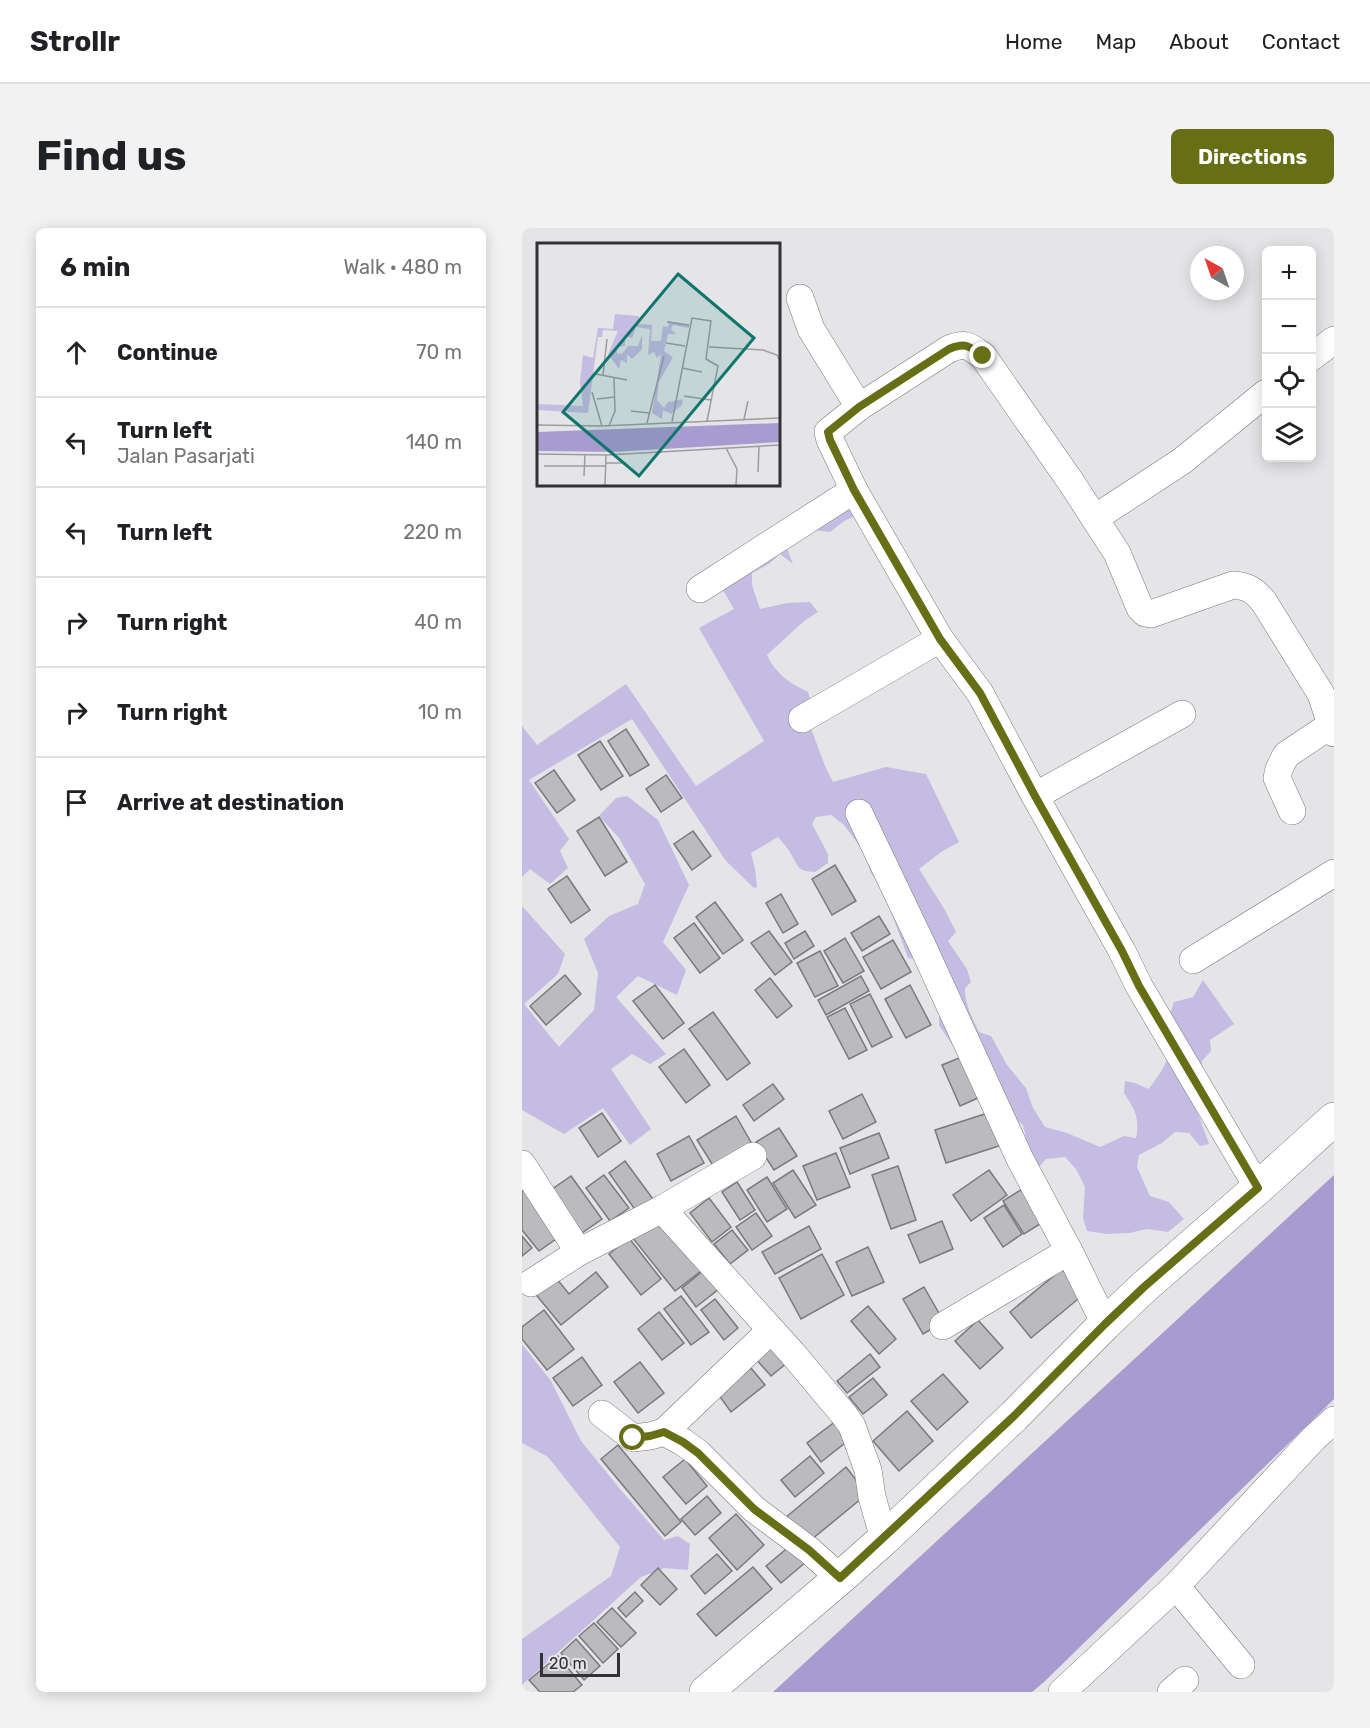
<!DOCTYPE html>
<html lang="en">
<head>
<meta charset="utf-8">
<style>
  :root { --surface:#fff; --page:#f2f2f2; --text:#202124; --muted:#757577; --line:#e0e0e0; --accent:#676f16 }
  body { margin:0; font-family:Rubik,sans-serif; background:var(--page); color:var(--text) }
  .controls { position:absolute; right:18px; top:18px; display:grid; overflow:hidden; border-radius:9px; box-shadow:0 3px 15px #0003 }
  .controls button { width:54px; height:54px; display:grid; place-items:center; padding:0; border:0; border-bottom:2px solid var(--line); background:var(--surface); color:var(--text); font:30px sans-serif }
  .compass { position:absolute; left:668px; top:18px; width:54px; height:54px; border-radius:50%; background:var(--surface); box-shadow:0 3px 15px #0003; rotate:320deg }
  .scale { position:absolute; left:18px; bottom:15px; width:80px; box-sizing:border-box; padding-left:6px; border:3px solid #323234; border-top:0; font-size:16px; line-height:21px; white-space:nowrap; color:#323234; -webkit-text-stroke:4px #e5e5e8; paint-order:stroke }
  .stop { position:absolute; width:18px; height:18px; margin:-14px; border:4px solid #676f16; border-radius:50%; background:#fff }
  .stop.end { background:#676f16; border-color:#fff; box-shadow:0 2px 6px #0008 }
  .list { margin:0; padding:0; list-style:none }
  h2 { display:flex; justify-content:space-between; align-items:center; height:78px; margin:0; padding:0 24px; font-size:26px }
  h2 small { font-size:20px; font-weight:400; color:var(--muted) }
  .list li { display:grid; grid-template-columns:39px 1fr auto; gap:18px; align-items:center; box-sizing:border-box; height:90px; padding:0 24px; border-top:2px solid var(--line) }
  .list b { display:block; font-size:22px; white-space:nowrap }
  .list p { margin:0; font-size:20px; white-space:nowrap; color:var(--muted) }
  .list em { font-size:20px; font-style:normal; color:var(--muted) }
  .icon { flex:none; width:33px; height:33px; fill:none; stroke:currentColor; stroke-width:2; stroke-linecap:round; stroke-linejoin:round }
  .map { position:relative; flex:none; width:812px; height:1464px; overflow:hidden; border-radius:9px }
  header { display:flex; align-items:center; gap:36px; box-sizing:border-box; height:84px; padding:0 30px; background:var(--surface); border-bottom:2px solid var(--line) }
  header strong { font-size:28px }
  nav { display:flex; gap:33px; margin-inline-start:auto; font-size:21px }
  .intro { display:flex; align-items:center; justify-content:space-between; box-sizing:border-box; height:144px; padding:0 36px }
  h1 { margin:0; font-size:42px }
  .button { padding:15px 27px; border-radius:9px; background:var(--accent); color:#fff; font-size:21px; font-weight:700 }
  main { display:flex; gap:36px; padding:0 36px }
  aside { flex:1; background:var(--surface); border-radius:9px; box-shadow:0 3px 15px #0003 }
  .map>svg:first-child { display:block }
  .green { fill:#c4bce2 }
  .water { fill:#a79bcf }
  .building { fill:#bbbbbe; stroke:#7a797c; stroke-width:1.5 }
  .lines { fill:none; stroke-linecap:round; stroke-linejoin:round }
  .minor-casing { stroke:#79797c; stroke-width:28 }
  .major-casing { stroke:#79797c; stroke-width:34 }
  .minor { stroke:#fff; stroke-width:27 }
  .major { stroke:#fff; stroke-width:33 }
  .route { stroke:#676f16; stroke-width:8 }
  .inset-road { fill:none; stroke:#9d9da0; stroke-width:1.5 }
  .view { fill:#0f766e; fill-opacity:0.15; stroke:#0f766e; stroke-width:3 }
  .inset-edge { fill:none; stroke:#323234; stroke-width:3 }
</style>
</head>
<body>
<header>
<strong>Strollr</strong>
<nav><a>Home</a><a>Map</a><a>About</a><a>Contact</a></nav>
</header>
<div class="intro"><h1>Find us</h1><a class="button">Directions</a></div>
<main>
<aside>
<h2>6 min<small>Walk · 480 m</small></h2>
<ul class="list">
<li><svg class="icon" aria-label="ahead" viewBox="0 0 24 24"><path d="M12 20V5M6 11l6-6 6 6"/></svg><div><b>Continue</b></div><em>70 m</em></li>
<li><svg class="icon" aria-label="left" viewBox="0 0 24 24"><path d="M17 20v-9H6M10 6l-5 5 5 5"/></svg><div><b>Turn left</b><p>Jalan Pasarjati</p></div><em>140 m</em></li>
<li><svg class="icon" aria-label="left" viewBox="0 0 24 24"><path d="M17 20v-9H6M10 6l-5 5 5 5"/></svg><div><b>Turn left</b></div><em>220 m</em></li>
<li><svg class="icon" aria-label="right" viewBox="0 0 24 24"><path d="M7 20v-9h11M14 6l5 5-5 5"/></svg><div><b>Turn right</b></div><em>40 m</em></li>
<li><svg class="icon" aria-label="right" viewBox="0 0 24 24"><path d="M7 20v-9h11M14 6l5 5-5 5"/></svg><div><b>Turn right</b></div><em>10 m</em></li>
<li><svg class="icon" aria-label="arrive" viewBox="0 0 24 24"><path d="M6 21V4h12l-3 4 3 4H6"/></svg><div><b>Arrive at destination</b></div></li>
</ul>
</aside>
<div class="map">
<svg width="812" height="1464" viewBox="0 0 812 1464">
  <rect width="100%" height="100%" fill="#e5e5e8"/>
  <g class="green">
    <path d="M334,261l12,21 -24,11 -14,11 -26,-3 -20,12 9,23 -13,-10 -11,10 -17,9v12l8,24 27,-6 23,-1 8,10 -14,9 -37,34c9,19 22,28 41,37l4,13 -3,18 16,43 8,16 53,-15 40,7 33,68 -18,10 -22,17 26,41 11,22 -8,9 19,28 4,13 -6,6c0,17 7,29 14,44l12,4 16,29 19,23 6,18 13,21 22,6 33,14 24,-11 12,2c4,-19 -1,-29 -12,-45l1,-12 10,2 14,6 13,-19 9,-18 -3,-32 6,-18 19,-5 10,-17 31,44 -24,16 1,11 -9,10 -1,34 -8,5 16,44 -9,2 -11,-13 -14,-1 -13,11 -23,12 -2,12 13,29 19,6 15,17 -16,13 -21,-3 -18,4 -22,1 -20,-3 -4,-13 2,-31 -9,-18 -11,-12 -19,2 -7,8 -9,-12 -7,-30 -21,-16 -40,-58 -11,-8 -12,-18v-11l-10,-30 -11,-25 -10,-1 -24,-66 -13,-19 -8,-22 -19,-26 -13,-10 -15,2 -4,7 16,30v9l-13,9 -10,-1 -6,-3 -11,-19 -10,-12 -27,16 4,16 2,18 -3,1 -28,-27 -94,-142 -103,61 40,59 -9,12 8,17 -18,16 -20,-15 -8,8v-151l15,19 89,-61 70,102 68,-45 -65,-113 35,-19 -25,-43 18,-7z"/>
    <path d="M105,568l31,24 31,65 -26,57 23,28 -9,25 -39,-19 -22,21 50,57 -16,10 -18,-10 -21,15 40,60 -21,16 -27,-37 -39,26 -42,-24v-204l43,48 -7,20 -34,30 35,43 35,-37 4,-37 -14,-34 25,-23 29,-12 7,-20 -26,-46 -20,-22 17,-18z"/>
    <path d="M0,1116l29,37 30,60 39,48 44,51 14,-4 12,8 -2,26 -24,-2 -23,9 -119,108v-46l89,-63 9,-29 -72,-90 -26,-14z"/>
  </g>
  <path class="water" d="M812,947v224l-290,283 -12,10h-259z"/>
  <g class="building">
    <path d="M104,501l23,36 -19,11 -22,-35z"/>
    <path d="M78,513l23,35 -22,14 -23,-35z"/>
    <path d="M32,542l21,30 -18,13 -22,-30z"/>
    <path d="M144,547l16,23 -21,14 -15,-23z"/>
    <path d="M77,589l28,45 -22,14 -28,-45z"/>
    <path d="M171,603l18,25 -19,14 -18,-26z"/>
    <path d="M313,637l21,36 -24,14 -20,-36z"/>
    <path d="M45,648l23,34 -19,13 -23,-34z"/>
    <path d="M259,666l17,30 -15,9 -17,-30z"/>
    <path d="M193,674l28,38 -20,14 -27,-37z"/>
    <path d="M357,688l11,18 -28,17 -11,-18z"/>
    <path d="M172,695l26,35 -20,15 -26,-35z"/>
    <path d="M247,703l23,31 -17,13 -24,-32z"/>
    <path d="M283,703l9,15 -20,13 -9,-16z"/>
    <path d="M323,710l19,33 -21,12 -19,-32z"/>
    <path d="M371,712l18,32 -30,17 -18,-32z"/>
    <path d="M298,723l18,35 -23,11 -18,-34z"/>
    <path d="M43,747l16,19 -35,31 -16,-19z"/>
    <path d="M339,748l8,15 -43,24 -8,-15z"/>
    <path d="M248,750l22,28 -15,12 -22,-28z"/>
    <path d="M133,757l29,38 -21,16 -30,-38z"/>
    <path d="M388,757l21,40 -25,13 -21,-39z"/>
    <path d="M348,766l22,43 -20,10 -22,-43z"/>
    <path d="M323,780l22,42 -18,9 -22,-42z"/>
    <path d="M191,784l37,51 -23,17 -38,-51z"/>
    <path d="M162,821l26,36 -24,18 -27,-36z"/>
    <path d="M447,826l18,40 -27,12 -18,-41z"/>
    <path d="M251,856l11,15 -30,22 -11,-16z"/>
    <path d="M340,866l14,28 -33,17 -14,-28z"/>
    <path d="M472,883l11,33 -59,19 -11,-33z"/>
    <path d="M80,885l19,28 -23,16 -19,-29z"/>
    <path d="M214,888l16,28 -38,23 -17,-27z"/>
    <path d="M257,900l18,28 -23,14 -18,-28z"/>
    <path d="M357,905l10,25 -39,16 -10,-26z"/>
    <path d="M167,908l15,27 -33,18 -14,-27z"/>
    <path d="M314,925l14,34 -33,13 -14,-34z"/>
    <path d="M103,933l28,38 -17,12 -27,-38z"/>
    <path d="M376,938l18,54 -25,9 -19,-54z"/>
    <path d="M271,942l23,35 -21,13 -22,-35z"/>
    <path d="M467,942l18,25 -36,26 -18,-26z"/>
    <path d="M82,947l25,33 -19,13 -24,-33z"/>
    <path d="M49,948l31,43 -23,16 -31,-43z"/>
    <path d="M245,949l20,32 -20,13 -20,-32z"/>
    <path d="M215,954l18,28 -15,10 -18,-28z"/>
    <path d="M505,958l21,33 -24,15 -21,-33z"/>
    <path d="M5,960l36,46 -24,17 -17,-21v-38z"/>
    <path d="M187,970l22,29 -19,15 -22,-29z"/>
    <path d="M482,977l18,29 -19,13 -19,-29z"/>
    <path d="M234,985l16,23 -20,14 -16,-23z"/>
    <path d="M137,988l42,55 -26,20 -43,-54z"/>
    <path d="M420,993l11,28 -33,14 -12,-28z"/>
    <path d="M287,998l12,23 -46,25 -13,-22z"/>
    <path d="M210,1002l16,20 -18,14 -16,-20z"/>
    <path d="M0,1008l10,12 -10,8z"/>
    <path d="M107,1010l32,41 -20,16 -32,-41z"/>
    <path d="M346,1019l16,35 -32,14 -16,-34z"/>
    <path d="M300,1026l22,41 -43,24 -22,-41z"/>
    <path d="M187,1038l15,19 -28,22 -14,-19z"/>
    <path d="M540,1041l21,26 -52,43 -21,-26z"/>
    <path d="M74,1044l12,15 -47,38 -28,-34 20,-17 16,20z"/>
    <path d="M402,1059l20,35 -21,12 -20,-35z"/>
    <path d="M159,1068l28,36 -18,13 -27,-36z"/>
    <path d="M193,1071l23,29 -14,12 -23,-30z"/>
    <path d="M346,1078l28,33 -17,15 -28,-33z"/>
    <path d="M22,1082l30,39 -27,21 -25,-31v-12z"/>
    <path d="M137,1084l25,31 -22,17 -24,-31z"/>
    <path d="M456,1092l25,28 -23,21 -25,-28z"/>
    <path d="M248,1115l17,20 -16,13 -17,-19z"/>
    <path d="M348,1126l10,13 -33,26 -10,-12z"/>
    <path d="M60,1129l20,28 -29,21 -20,-28z"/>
    <path d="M118,1134l24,31 -26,20 -24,-31z"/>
    <path d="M229,1140l14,17 -34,27 -13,-18z"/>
    <path d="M421,1146l25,28 -31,28 -26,-29z"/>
    <path d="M351,1150l14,17 -24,19 -14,-17z"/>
    <path d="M385,1183l26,30 -34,30 -26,-30z"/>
    <path d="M314,1193l14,18 -29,23 -14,-19z"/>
    <path d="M96,1217l63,77 -16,14 -64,-77z"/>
    <path d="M288,1228l14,17 -29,24 -14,-17z"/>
    <path d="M163,1231l22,27 -21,18 -23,-27z"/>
    <path d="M324,1239l21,27 -61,50 -21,-26z"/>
    <path d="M185,1268l14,17 -26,22 -14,-16z"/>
    <path d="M214,1286l28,31 -27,25 -28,-32z"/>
    <path d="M269,1317l15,17 -25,21 -15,-17z"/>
    <path d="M195,1326l15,17 -27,23 -14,-18z"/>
    <path d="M231,1339l19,22 -56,47 -19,-22z"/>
    <path d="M136,1340l19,21 -17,16 -19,-20z"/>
    <path d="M113,1364l8,9 -17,16 -8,-9z"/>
    <path d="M90,1380l24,25 -15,14 -24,-25z"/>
    <path d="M72,1395l24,26 -15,14 -24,-27z"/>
    <path d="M54,1411l24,27 -16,14 -23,-27z"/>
    <path d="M36,1428l24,29 -9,7h-33l-11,-12z"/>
  </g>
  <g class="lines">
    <g class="minor-casing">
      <g id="minor">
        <path d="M278,70l11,31 48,78"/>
        <path d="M790,129l22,-17"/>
        <path d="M573,290l87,-57 84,-68"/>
        <path d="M178,361l154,-99"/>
        <path d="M280,491l138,-80"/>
        <path d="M513,568l147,-82"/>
        <path d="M770,583l-15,-33 2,-9 7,-14 45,-30"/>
        <path d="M337,585l64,134 97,212 49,92 36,73"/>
        <path d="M671,732l141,-87"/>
        <path d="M0,936l57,88"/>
        <path d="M736,960l-119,-202 -17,-35 -87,-155 -55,-103 -40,-54 -86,-149 -24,-50 -2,-8 31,-25 90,-58c17,-7 20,-3 34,7l88,126 46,71 23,55 5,5 6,1 82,-29c15,1 21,5 31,17l57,92 13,39"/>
        <path d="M140,981l131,145 52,62 7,10 16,44 4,27 12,42"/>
        <path d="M9,1055l48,-31 83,-43 91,-53"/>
        <path d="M421,1098l126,-75"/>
        <path d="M80,1186l31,24 17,-2 14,-4 19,10 15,11 56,56 55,41 31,28"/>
        <path d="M142,1204l107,-102"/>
        <path d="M654,1358l65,79"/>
        <path d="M540,1464l114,-106 138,-148 20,-18"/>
        <path d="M649,1464l14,-12"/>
      </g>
    </g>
    <g class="major-casing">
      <path id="major" d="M184,1464l134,-114 44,-39 130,-123 91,-92 39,-37 114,-99 76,-69"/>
    </g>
    <use href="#minor" class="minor"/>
    <use href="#major" class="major"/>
  </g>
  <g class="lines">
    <path class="route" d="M111,1210l17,-2 14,-4 19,10 15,11 56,56 55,41 31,28 174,-162 91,-92 39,-37 114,-99 -119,-202 -17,-35 -87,-155 -55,-103 -40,-54 -86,-149 -24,-50 -2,-8 31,-25 90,-58c17,-7 20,-3 34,7"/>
  </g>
  <g transform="translate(15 15)">
    <rect width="243" height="243" fill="#e5e5e8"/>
    <path d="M78,71l24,2v8l13,1 -1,16h10l2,-15 5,1 1,-6 20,4v3l-16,-3 -2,4 5,5h-8l-4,17 9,6 -14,25 -2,18 7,8 4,-6 15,-3 -1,6 -11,9 -8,-4 -1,9 -10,-6 9,-59 -4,4 -3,-6 -6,3 2,-26 -14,-2 -4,11 -7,-2v10l-8,1v7l6,-1 5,-7h10l4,-11v14l-10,10 -5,-5v9l-6,-3 -2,9 -11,-15 10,-23 -15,-1 -1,7h-4l-10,76 -51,-3v-6l46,2 -3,-24 3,-27 10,3 5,-30 15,1z" fill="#c4bce2"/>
    <path d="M243,180v19l-167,10 -76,-1v-19z" fill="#a79bcf"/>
    <path class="inset-road" d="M130,79l22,3M129,100l19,3M172,104l54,3 14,5 3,6M145,125l20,4M59,131l31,6M66,132l4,-36M55,149l10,34M147,153l27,4M60,156l18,-2M94,168l18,2M207,176l4,-18M135,179l20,-104 19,3 -5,38 12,7 -11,55M110,180l17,-67M0,182l65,1 178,-8M72,183l6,-15 -1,-33M189,205l11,21 -1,16M0,211l70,1 173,-10M69,220h20M7,223h62M221,229l1,-26M47,233l1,-22M68,242l1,-30"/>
    <path class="view" d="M141,31l76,64 -115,138 -76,-64z"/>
    <rect width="243" height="243" class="inset-edge"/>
  </g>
</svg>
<div class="controls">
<button>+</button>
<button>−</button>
<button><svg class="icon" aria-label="locate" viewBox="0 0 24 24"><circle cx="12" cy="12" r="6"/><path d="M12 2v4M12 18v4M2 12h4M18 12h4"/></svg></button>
<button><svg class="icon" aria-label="layers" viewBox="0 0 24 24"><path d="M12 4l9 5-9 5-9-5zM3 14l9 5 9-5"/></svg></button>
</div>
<svg class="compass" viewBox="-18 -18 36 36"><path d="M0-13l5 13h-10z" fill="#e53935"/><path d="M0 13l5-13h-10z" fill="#757577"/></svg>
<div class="scale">20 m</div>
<div class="stop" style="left:111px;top:1210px"></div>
<div class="stop end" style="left:461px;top:128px"></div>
</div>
</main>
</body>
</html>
